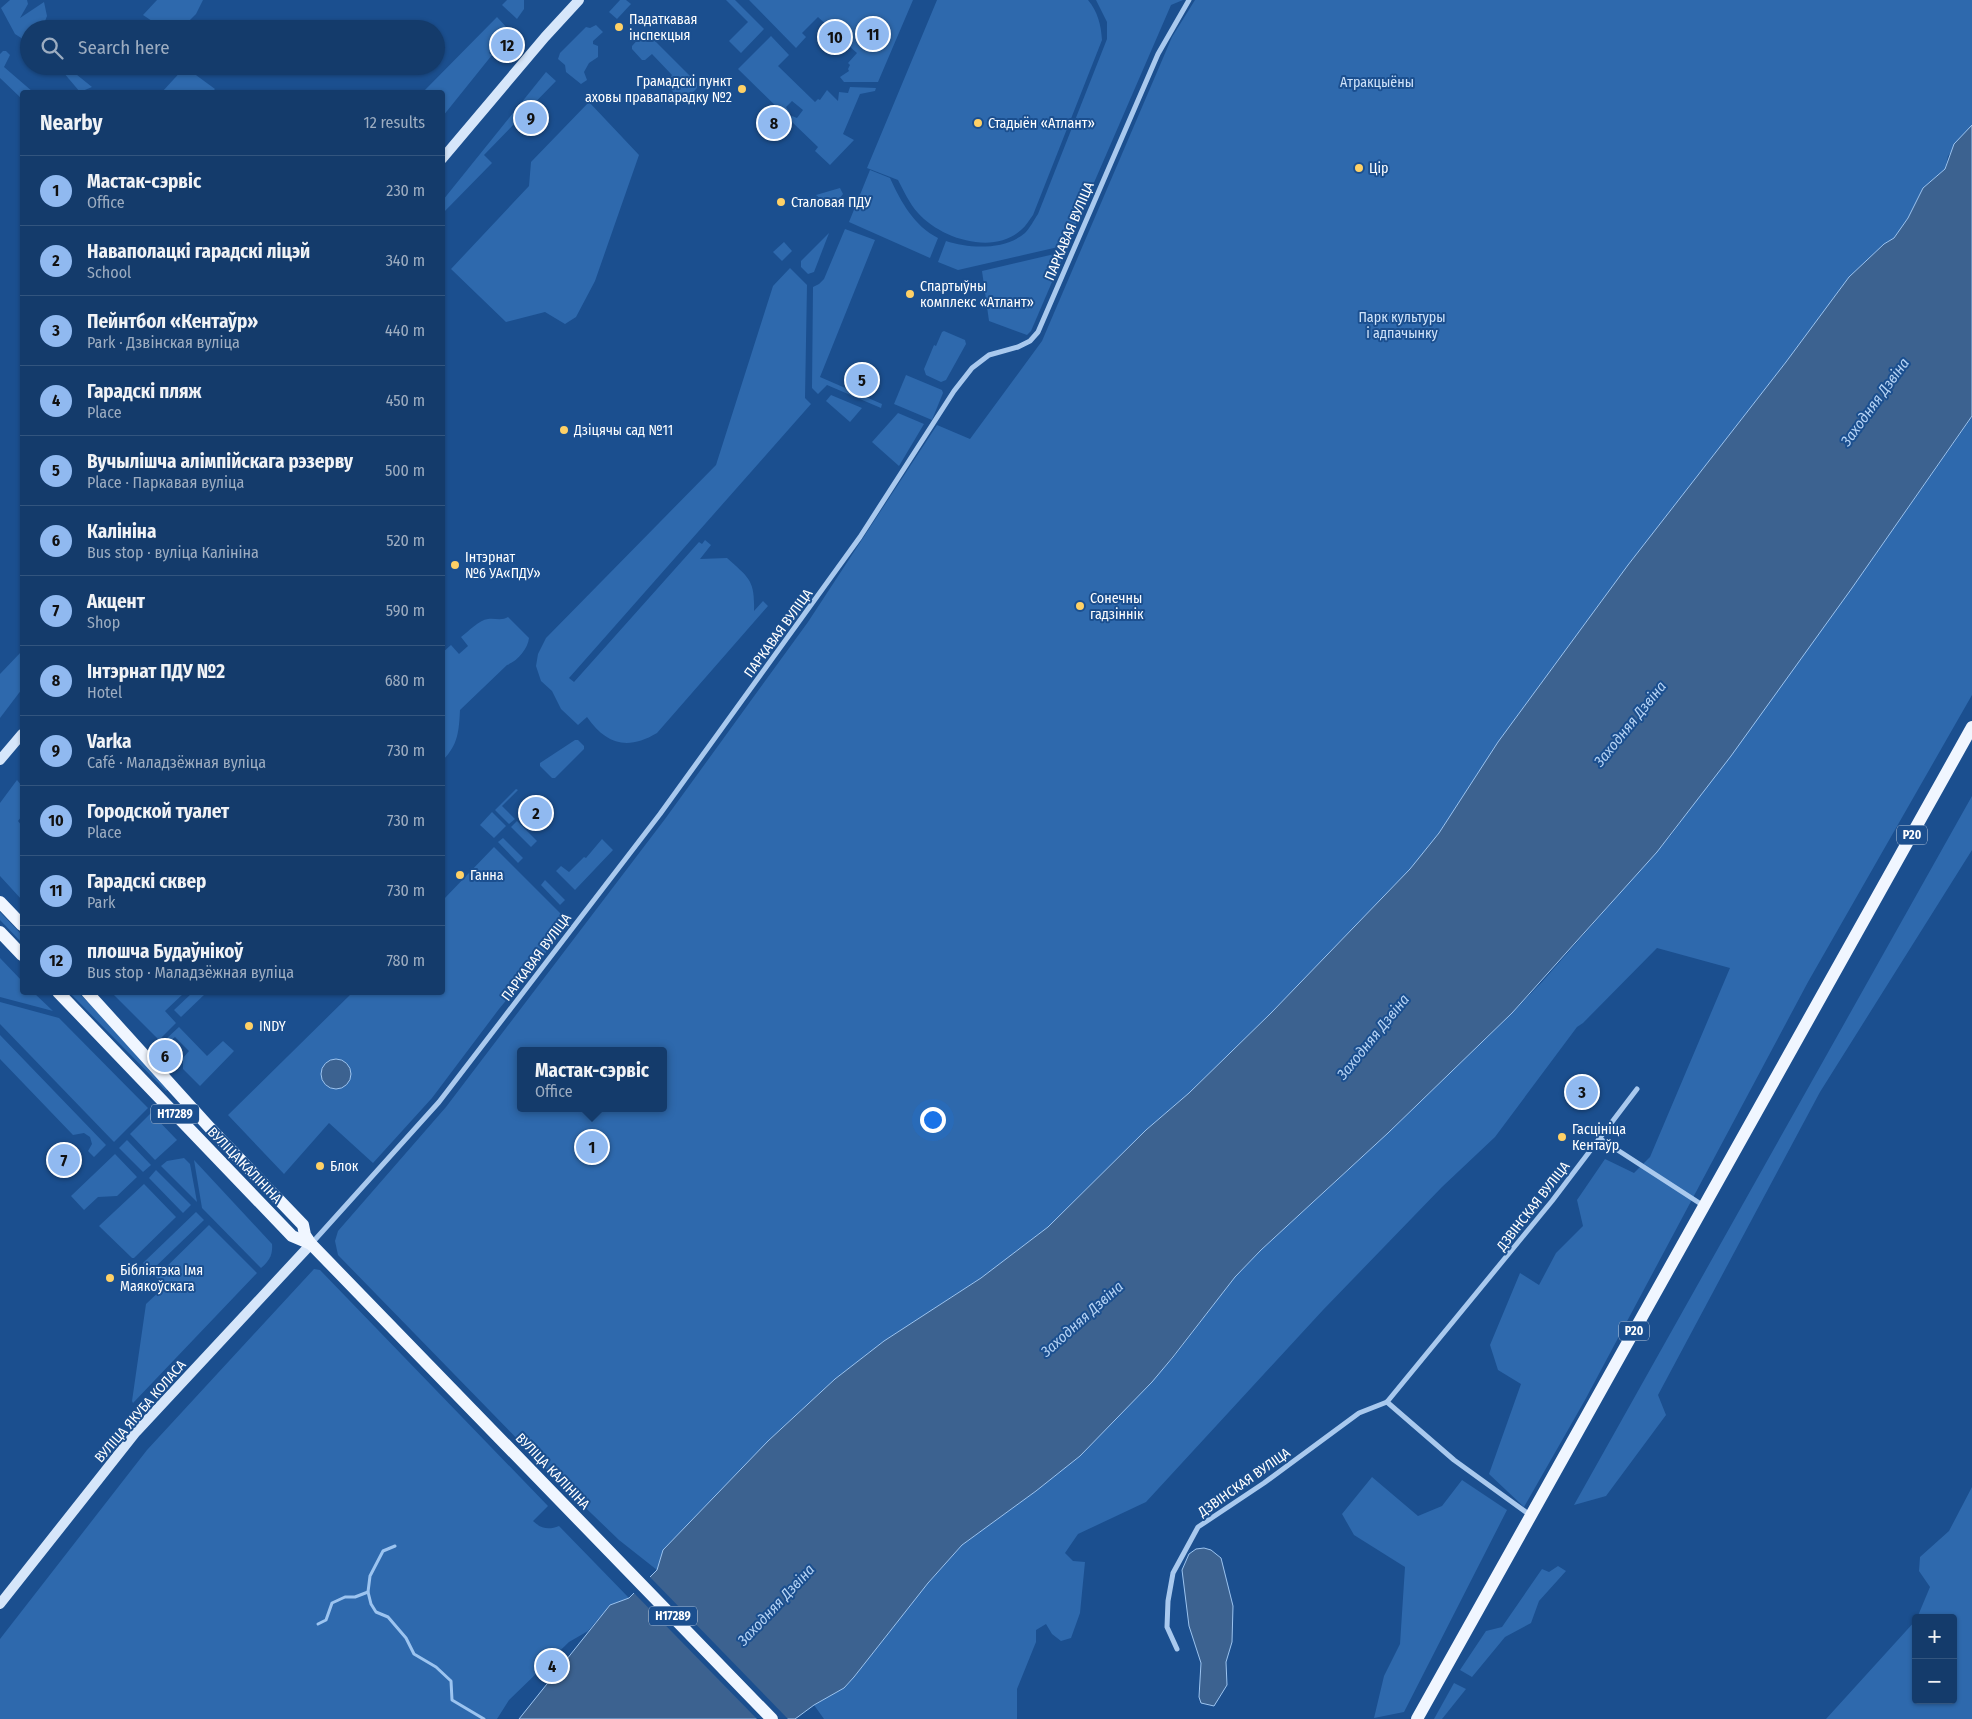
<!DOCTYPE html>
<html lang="en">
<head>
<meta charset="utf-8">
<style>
  :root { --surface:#143b6b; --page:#1d4271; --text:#f1f3f6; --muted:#9dadc1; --line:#33557e; --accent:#90b9f0 }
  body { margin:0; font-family:"Fira Sans Condensed",sans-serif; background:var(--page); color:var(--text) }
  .controls { position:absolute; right:15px; bottom:15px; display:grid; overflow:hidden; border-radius:5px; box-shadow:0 1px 4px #0004 }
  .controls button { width:45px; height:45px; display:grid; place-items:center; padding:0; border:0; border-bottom:1px solid var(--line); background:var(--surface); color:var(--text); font:25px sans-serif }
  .you { position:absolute; left:932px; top:1119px; width:18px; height:18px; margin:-12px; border:4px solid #fff; border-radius:50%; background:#1a73e8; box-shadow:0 0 0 8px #1a73e833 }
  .badge { display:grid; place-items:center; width:32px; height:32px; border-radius:50%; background:var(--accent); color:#111; font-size:16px; font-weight:700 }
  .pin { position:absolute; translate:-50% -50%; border:2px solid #fff; box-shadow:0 1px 5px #0006 }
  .popup { position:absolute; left:517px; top:1047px; width:150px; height:65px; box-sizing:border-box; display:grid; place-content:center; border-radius:5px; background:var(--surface); filter:drop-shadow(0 1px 4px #0005); font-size:16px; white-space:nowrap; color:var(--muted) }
  .popup b { font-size:19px; color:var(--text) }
  .popup::after { content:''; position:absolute; left:50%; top:100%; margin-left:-10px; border:10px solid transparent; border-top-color:var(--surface) }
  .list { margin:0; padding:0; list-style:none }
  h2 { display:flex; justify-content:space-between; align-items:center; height:65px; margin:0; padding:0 20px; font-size:21px }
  h2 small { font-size:16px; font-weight:400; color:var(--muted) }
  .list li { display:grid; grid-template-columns:32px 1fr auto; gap:15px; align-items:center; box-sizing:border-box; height:70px; padding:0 20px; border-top:1px solid var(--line) }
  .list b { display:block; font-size:19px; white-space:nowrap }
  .list p { margin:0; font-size:16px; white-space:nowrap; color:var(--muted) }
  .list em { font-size:16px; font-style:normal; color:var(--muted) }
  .icon { flex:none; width:28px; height:28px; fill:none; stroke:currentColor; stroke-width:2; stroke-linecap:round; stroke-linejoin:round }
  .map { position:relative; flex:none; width:1972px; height:1719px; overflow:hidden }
  .search { position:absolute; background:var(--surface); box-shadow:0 1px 4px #0004; left:20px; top:20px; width:425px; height:55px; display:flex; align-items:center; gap:12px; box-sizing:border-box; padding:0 18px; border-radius:28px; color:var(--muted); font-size:19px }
  .panel { position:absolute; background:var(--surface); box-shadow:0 1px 4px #0004; left:20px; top:90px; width:425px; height:905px; border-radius:5px }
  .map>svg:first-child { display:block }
  .green { fill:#2e69ad; fill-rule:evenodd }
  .water { fill:#3c6290; stroke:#9cc4f0 }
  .pier { fill:#1b4f8f }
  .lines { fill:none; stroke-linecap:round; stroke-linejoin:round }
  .stream { stroke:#9cc4f0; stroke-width:3 }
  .street { stroke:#a9c9ee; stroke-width:5 }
  .secondary { stroke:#d6e6fa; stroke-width:10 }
  .primary { stroke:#f0f6ff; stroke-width:12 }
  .poi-dot { fill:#ffd166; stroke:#1b4f8f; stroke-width:2 }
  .labels { text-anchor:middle; stroke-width:4; stroke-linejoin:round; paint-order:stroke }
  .shield { fill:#1b4f8f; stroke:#bbcadd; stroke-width:1 }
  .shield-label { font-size:12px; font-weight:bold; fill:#fff }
  .poi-label { font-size:14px; fill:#fff; stroke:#1b4f8f; text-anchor:start }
  .park-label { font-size:14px; fill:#cfe3fa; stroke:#1b4f8f }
  .street-label { font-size:14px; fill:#fff; stroke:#1b4f8f }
  .water-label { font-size:15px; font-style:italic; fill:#b5d3f5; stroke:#1b4f8f }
</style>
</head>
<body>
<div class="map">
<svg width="1972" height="1719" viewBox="0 0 1972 1719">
  <rect width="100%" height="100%" fill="#1b4f8f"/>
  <g class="green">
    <path d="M10,0h17l1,4 -8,14 24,-16 3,14 -5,13h-13v14l-14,-9 -14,-26z"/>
    <path d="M157,0h46l-7,14 -15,15h-17l-21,-14z"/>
    <path d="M507,0h17v9l-7,10 -15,-14z"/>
    <path d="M620,0h6l5,4 -14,15 -8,-7z"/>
    <path d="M726,0h9l29,29 -23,24 -12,-12 19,-19z"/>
    <path d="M749,0h164l-35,82h-34l-4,-5 9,-6 -1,-2 2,-4 -2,-2 9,-10 -8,-7c6,-13 -3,-21 -16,-15l-15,-14 -16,16 4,4 -10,11z"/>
    <path d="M937,0h151c10,12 13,25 14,40l-69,175c-4,5 -7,11 -12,15 -28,26 -81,8 -103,-17 -9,-10 -14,-22 -20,-33l-31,-12z"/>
    <path d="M1096,0h87l-12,5 -104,240 -109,25 -20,-8 8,-21c24,8 59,9 79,-8 5,-5 9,-13 13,-19l69,-175v-17z"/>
    <path d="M1195,0h777v125l-24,31 -3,13 -22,19 -15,30 -14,20 -10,6 -35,33 -63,85 -158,203 -130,177 -59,91 -29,36 -139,144 -82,80 -43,37 -98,97 -67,51 -97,63 -49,38 -67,62 -105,109 -6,20 -38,-30 -54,-52 -227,-233 -3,-14 3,-10 108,-124 219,-288 143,-197 129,-197 33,14 72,-98 130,-304zM521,1051h142v57h-142z"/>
    <path d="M497,17l11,12 -19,24 3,2 -49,61 -1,-24h-19z"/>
    <path d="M596,25l7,7 -10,9v3l5,2v11l-9,6 -5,9 3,8 -6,4 -15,-12 -1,-7 -7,-6 2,-6 26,-26 4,1z"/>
    <path d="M644,33l4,1 49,49v5l-13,13h-3l-15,-17 6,-9 -20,-21 -7,6h-3l-10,-11v-3z"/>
    <path d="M771,36l18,19 -11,11 37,36 3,-3 2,1 7,-10 11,11 1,-9 9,1 2,-6 26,1 -1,3 -15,3 -17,40 11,6 -24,25 -15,-14 3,-4 -26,-25 -1,1 -3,-3 4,-4 5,2 6,-8 -11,-9 -6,6 3,5 -5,5 -3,-3 1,-2 -44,-43z"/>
    <path d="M3,51h3l4,4 -6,12 29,25h-11v7l-22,-21v-24z"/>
    <path d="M58,66h8l26,21 -12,5z"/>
    <path d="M185,67l30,22 -3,3h-50z"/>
    <path d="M546,72l10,9 -72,74 8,8 -49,50v-13z"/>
    <path d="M589,102l50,53 -44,126 -19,36 -11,7 -20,-12 -39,10 -55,-53 78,-83 2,-24z"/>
    <path d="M870,170l20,8c11,24 24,48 48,60l-8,20 -81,-36z"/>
    <path d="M840,188l3,6 -11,14 -16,-13z"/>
    <path d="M845,229l30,11 -55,137 62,27 -1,4 -54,-23 -9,9 -6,-6 1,-101 6,-3 5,-5z"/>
    <path d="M829,233l-15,39 -6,2 -7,-7v-6z"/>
    <path d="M784,242l8,9 -10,10 -9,-9z"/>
    <path d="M1063,252l1,2 -33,77 -4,4 -38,-14 -7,-50z"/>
    <path d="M790,268l17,17 -2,113 6,6 -242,274 5,4 125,-140 3,2 3,-4 6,5 -11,14 27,-1c22,20 28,22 27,53l9,-10 5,5 -111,127c-30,18 -51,11 -70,-16l-9,8 -17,-16 -9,-18 -11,-10 -5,-15 2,-12 8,-16 170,-173 57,-179z"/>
    <path d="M944,331l21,9 1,4 -20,36 -5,2 -15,-7 -2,-6 10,-24 2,1 6,-14z"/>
    <path d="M906,375l36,15 1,3 -11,27 -38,-16z"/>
    <path d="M831,395l31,13 -12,14 -24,-21z"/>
    <path d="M898,413l26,11 -25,42 -27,-24z"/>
    <path d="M1972,417v278l-164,287 -223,418 -61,107 -35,-33 32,-90 -23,-14 -8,-25 30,-72 19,12 17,-32 27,-27 -6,-26 28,-41 29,14 16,-16 80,-189 -73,-20 -74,75 -6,4 -82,110 -53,50 -119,123 -177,192 -68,32 -13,19 8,8 12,1 -5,51 -9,25 -10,3 -9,-7 -6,-10 -10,6v12l-19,47v30h-193l-10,-14 30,-17 10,-11 74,-94 34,-38 74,-54 44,-35 93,-98 62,-81 26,-27 127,-117 124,-120 30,-31 129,-147 181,-247z"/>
    <path d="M508,617l21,21c-1,10 -11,23 -22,27l-47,45c-1,21 -2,35 -17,50v-108l8,-7 8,9 9,-8 -7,-9c7,-5 18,-17 27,-18 7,-1 14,2 20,-2z"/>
    <path d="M22,651v38l-22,29v-44z"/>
    <path d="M575,740h3l6,6v3l-29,29h-3l-12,-12v-3z"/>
    <path d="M17,780l5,6v30l-4,5 4,5v74l-22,-24v-73z"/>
    <path d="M516,789l2,1 -16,16 13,13 -6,5 -14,-14z"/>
    <path d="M1972,796v54l-152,242 -162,303 8,20 -60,81 -32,9z"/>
    <path d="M492,812l14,14 -12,12 -14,-13z"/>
    <path d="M517,821l20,20 -6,6 -20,-20z"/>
    <path d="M503,838l20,20 -5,5 -20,-21z"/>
    <path d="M602,839l11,11 -38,40 -19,-19 5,-5 8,6 15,-15 2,1z"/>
    <path d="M494,847l76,76 -71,86 -67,89 -59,65 -44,-40 -45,51 -56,-59 124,-122 90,-1 1,-92z"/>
    <path d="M545,880l20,20 -5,5 -19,-20z"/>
    <path d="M0,912l22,23v8l-22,-23z"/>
    <path d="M0,958l22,23v11l12,1 19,18 -53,-14z"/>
    <path d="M70,993h9l91,94 -4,4z"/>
    <path d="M112,993h72l-19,18 11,12 -17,17z"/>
    <path d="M192,993h14l-25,24 -7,-7z"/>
    <path d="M0,1002l59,16 89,90 -34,34 -114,-118z"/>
    <path d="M179,1027l28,29 16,-15 11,10 -34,35 -17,-17v-11l6,-7 -14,-14 -6,5 -3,-3z"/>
    <path d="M0,1035l106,110 -12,12 -6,-6 4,-7 -2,-7 -6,-4 -11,2 -73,-76z"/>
    <path d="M151,1113l26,27 -22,20 -25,-26z"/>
    <path d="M127,1140l24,25 -8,7 -24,-24z"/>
    <path d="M115,1154l22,23 -20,19 -19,1 -14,13 -13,-14z"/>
    <path d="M184,1158l6,6 7,38 -36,-36 6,-5z"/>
    <path d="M194,1160l78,84c1,11 -3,17 -11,24l-59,-60z"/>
    <path d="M156,1170l35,35 -8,8 -34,-35z"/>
    <path d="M144,1184l32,33 -42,41h-2l-33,-32z"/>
    <path d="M196,1212l8,8 -53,51 -8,-8z"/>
    <path d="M209,1225l48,48 -124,130 -1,-2 14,-97 19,-18 -9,-9z"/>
    <path d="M314,1269l6,1 228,236 -15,15c8,8 16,9 26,5l70,72 -19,7 -22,26 -19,11 -60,58 -12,19h-497v-80l147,-189z"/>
    <path d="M1372,1477l46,39 24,-10 20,-26 45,30 -103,202 -30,6 10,-42 16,-32 5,-77 -51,-32 -12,-21z"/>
    <path d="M1972,1487v232h-146l90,-99v80h37v-82h-36l13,-31 -11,-16 1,-14 29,-26z"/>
    <path d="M1558,1566l8,5 -27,30 -8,22 -26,14 -33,40 -12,-7 26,-39 16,-4 40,-58 7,3z"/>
    <path d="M1454,1683l12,6 -24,30h-8z"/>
  </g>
  <g class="water">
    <path d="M1972,125v291l-120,172 -121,168 -74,96 -145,161 -124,120 -127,117 -26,27 -62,80 -21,25 -72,74 -44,35 -74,54 -34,38 -74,94 -10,11 -30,17 -19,14h-276l91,-114 19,-7 28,-28 6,-20 105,-109 67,-62 49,-38 97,-63 67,-51 98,-97 43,-37 82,-80 139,-144 29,-36 59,-91 130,-177 158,-203 63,-85 35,-33 10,-6 14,-20 15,-30 22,-19 9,-25z"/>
    <circle cx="336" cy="1074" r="15"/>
    <path d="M1204,1548l7,2 10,8 12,48 -1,36 -6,20 1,23 -13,21 -13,-3 -2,-6 2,-34 -12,-37 -7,-56 7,-16 7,-5z"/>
  </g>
  <path class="pier" d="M648,1575l140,144h-31l-125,-128z"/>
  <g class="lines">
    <g class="stream">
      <path d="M395,1546l-12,5 -13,25 -2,16 3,12 5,8 12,5 18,21 8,16 22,13 15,14 1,19 32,19"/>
      <path d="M318,1624l8,-4 6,-17 13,-6h10l13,-5"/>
    </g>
    <g class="street">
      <path d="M1599,1138l105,68"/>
      <path d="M312,1243l127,-141 221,-288 200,-277 94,-146 18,-23 17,-13 29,-8 12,-6 8,-9 120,-278 31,-54"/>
      <path d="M1387,1402l67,58 76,55"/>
      <path d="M1177,1649l-10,-22 1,-26 5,-28 25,-46 66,-44 95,-70 28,-11 165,-201 85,-112"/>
    </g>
    <g class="secondary">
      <path d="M442,159l103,-122 34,-37"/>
      <path d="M0,760l22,-26"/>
      <path d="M0,1604l136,-172 175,-188"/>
    </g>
    <g class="primary">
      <path d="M0,902l22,23"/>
      <path d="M0,932l22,23"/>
      <path d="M58,992l234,244 19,8"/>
      <path d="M87,992l123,136 93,97 2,10 6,9 461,475"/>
      <path d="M1417,1719l555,-992"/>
    </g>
  </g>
  <g class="poi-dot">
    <circle cx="619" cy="27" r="5"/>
    <circle cx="742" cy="89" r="5"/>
    <circle cx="978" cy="123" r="5"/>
    <circle cx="1359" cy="168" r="5"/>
    <circle cx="781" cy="202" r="5"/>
    <circle cx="910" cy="294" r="5"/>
    <circle cx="564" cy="430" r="5"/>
    <circle cx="455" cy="565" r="5"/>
    <circle cx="1080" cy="606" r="5"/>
    <circle cx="460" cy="875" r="5"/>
    <circle cx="249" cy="1026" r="5"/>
    <circle cx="1562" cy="1137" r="5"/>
    <circle cx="320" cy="1166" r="5"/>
    <circle cx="110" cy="1278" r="5"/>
  </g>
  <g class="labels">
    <g class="shield">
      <rect x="1897" y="825.5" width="30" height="19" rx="4"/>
      <rect x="151" y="1104.5" width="48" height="19" rx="4"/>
      <rect x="1619" y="1321.5" width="30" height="19" rx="4"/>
      <rect x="649" y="1606.5" width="48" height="19" rx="4"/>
    </g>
    <g class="shield-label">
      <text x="1912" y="839">Р20</text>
      <text x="175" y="1118">Н17289</text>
      <text x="1634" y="1335">Р20</text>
      <text x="673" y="1620">Н17289</text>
    </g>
    <g class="poi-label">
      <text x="629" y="24">Падаткавая<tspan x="629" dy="16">інспекцыя</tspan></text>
      <text x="732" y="86" text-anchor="end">Грамадскі пункт<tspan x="732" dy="16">аховы правапарадку №2</tspan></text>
      <text x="988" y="128">Стадыён «Атлант»</text>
      <text x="1369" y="173">Цір</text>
      <text x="791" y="207">Сталовая ПДУ</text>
      <text x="920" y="291">Спартыўны<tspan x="920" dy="16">комплекс «Атлант»</tspan></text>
      <text x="574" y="435">Дзіцячы сад №11</text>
      <text x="465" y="562">Інтэрнат<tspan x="465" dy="16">№6 УА«ПДУ»</tspan></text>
      <text x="1090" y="603">Сонечны<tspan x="1090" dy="16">гадзіннік</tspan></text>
      <text x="470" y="880">Ганна</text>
      <text x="259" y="1031">INDY</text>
      <text x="1572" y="1134">Гасцініца<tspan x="1572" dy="16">Кентаўр</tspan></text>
      <text x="330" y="1171">Блок</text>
      <text x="120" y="1275">Бібліятэка Імя<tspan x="120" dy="16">Маякоўскага</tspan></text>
    </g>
    <g class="park-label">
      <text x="1377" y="87">Атракцыёны</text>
      <text x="1402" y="322">Парк культуры<tspan x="1402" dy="16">і адпачынку</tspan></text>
    </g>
    <g class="street-label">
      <text transform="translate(1069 231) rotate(-67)" y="5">ПАРКАВАЯ ВУЛІЦА</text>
      <text transform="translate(778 633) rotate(-54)" y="5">ПАРКАВАЯ ВУЛІЦА</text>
      <text transform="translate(536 957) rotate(-53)" y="5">ПАРКАВАЯ ВУЛІЦА</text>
      <text transform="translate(245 1165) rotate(46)" y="5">ВУЛІЦА КАЛІНІНА</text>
      <text transform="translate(1533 1206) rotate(-52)" y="5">ДЗВІНСКАЯ ВУЛІЦА</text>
      <text transform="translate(140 1411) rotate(-49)" y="5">ВУЛІЦА ЯКУБА КОЛАСА</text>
      <text transform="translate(553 1471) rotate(46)" y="5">ВУЛІЦА КАЛІНІНА</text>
      <text transform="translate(1244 1482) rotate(-35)" y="5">ДЗВІНСКАЯ ВУЛІЦА</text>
    </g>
    <g class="water-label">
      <text transform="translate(1875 402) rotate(-54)" y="5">Заходняя Дзвіна</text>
      <text transform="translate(1630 724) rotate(-51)" y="5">Заходняя Дзвіна</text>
      <text transform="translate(1373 1037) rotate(-51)" y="5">Заходняя Дзвіна</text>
      <text transform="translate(1082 1319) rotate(-42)" y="5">Заходняя Дзвіна</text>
      <text transform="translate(776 1605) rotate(-47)" y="5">Заходняя Дзвіна</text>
    </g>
  </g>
</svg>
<div class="controls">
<button>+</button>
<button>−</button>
</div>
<div class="you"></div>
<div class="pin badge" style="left:592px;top:1147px">1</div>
<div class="popup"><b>Мастак-сэрвіс</b>Office</div>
<div class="pin badge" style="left:536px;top:813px">2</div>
<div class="pin badge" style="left:1582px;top:1092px">3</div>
<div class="pin badge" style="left:552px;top:1666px">4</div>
<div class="pin badge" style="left:862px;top:380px">5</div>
<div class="pin badge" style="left:165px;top:1056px">6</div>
<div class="pin badge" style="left:64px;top:1160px">7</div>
<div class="pin badge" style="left:774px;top:123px">8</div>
<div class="pin badge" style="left:531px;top:118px">9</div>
<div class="pin badge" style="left:835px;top:37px">10</div>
<div class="pin badge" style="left:873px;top:34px">11</div>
<div class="pin badge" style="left:507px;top:45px">12</div>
<div class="search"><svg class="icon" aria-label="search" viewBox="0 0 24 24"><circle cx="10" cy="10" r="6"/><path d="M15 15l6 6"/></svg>Search here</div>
<section class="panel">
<h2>Nearby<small>12 results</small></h2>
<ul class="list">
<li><span class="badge">1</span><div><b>Мастак-сэрвіс</b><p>Office</p></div><em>230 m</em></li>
<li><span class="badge">2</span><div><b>Наваполацкі гарадскі ліцэй</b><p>School</p></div><em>340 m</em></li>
<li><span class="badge">3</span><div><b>Пейнтбол «Кентаўр»</b><p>Park · Дзвінская вуліца</p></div><em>440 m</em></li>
<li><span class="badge">4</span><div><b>Гарадскі пляж</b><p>Place</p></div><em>450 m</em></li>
<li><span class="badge">5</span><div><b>Вучылішча алімпійскага рэзерву</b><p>Place · Паркавая вуліца</p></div><em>500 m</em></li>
<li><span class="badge">6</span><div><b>Калініна</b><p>Bus stop · вуліца Калініна</p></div><em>520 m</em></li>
<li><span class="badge">7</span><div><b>Акцент</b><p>Shop</p></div><em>590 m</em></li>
<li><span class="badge">8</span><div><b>Інтэрнат ПДУ №2</b><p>Hotel</p></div><em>680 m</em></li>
<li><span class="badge">9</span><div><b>Varka</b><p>Café · Маладзёжная вуліца</p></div><em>730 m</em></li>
<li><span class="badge">10</span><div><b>Городской туалет</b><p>Place</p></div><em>730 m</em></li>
<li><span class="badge">11</span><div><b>Гарадскі сквер</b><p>Park</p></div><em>730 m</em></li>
<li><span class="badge">12</span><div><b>плошча Будаўнікоў</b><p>Bus stop · Маладзёжная вуліца</p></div><em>780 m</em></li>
</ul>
</section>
</div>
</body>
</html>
